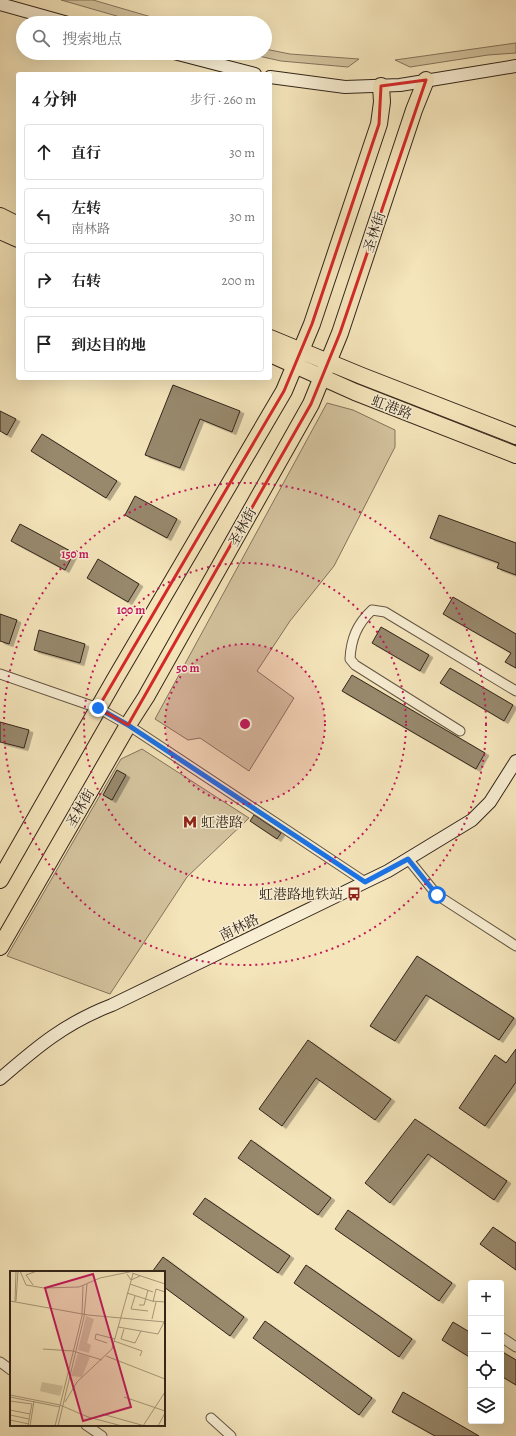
<!DOCTYPE html>
<html lang="zh">
<head>
<meta charset="utf-8">
<style>
  :root { --surface:#fff; --page:#f6f6f6; --text:#222; --muted:#767676; --line:#e0e0e0 }
  body { margin:0; font-family:Alegreya,"Noto Serif SC",serif; background:var(--page); color:var(--text) }
  .controls { position:absolute; right:12px; bottom:12px; display:grid; overflow:hidden; border-radius:4px; box-shadow:0 4px 16px #0002 }
  .controls button { width:36px; height:36px; display:grid; place-items:center; padding:0; border:0; border-bottom:1px solid var(--line); background:var(--surface); color:var(--text); font:20px sans-serif }
  .stop { position:absolute; width:12px; height:12px; margin:-9px; border:3px solid #1a73e8; border-radius:50%; background:#fff }
  .stop.end { background:#1a73e8; border-color:#fff; box-shadow:0 1px 4px #0008 }
  .list { margin:0; padding:0; list-style:none }
  h2 { display:flex; justify-content:space-between; align-items:center; height:52px; margin:0; padding:0 16px; font-size:17px }
  h2 small { font-size:13px; font-weight:400; color:var(--muted) }
  .list li { display:grid; grid-template-columns:26px 1fr auto; gap:12px; align-items:center; box-sizing:border-box; height:56px; margin:0 8px 8px; padding:0 8px; border:1px solid var(--line); border-radius:4px }
  .list b { display:block; font-size:15px; white-space:nowrap }
  .list p { margin:0; font-size:13px; white-space:nowrap; color:var(--muted) }
  .list em { font-size:13px; font-style:normal; color:var(--muted) }
  .icon { flex:none; width:22px; height:22px; fill:none; stroke:currentColor; stroke-width:2; stroke-linecap:round; stroke-linejoin:round }
  .map { position:relative; flex:none; width:516px; height:1436px; overflow:hidden }
  .search { position:absolute; background:var(--surface); box-shadow:0 4px 16px #0002; left:16px; top:16px; width:256px; height:44px; display:flex; align-items:center; gap:10px; box-sizing:border-box; padding:0 14px; border-radius:22px; color:var(--muted); font-size:15px }
  .panel { position:absolute; background:var(--surface); box-shadow:0 4px 16px #0002; left:16px; top:72px; width:256px; height:308px; border-radius:4px }
  .map>svg:first-child { display:block }
  .green { fill:#d4c49f; stroke:#84745c }
  .building { fill:#98896d; stroke:#332519; filter:url(#shadow) }
  .lines { fill:none; stroke-linecap:round; stroke-linejoin:round }
  .street-casing { stroke:#645542; stroke-width:11 }
  .secondary-casing { stroke:#332519; stroke-width:14 }
  .highway-casing { stroke:#332519; stroke-width:18 }
  .street { stroke:#f8eed3; stroke-width:9 }
  .secondary { stroke:#f8eed3; stroke-width:12 }
  .highway { stroke:#f5e5bb; stroke-width:16 }
  .route { stroke:#1a73e8; stroke-width:5 }
  .marked { fill:none; stroke:#d62828; stroke-width:3; stroke-linejoin:round }
  .ring { fill:none; stroke:#c2185b; stroke-width:2; stroke-dasharray:2 4 }
  .labels { text-anchor:middle; stroke-width:3; stroke-linejoin:round; paint-order:stroke }
  .street-label { font-size:14px; fill:#332519; stroke:#f8eed3 }
  .poi-label { font-size:14px; fill:#332519; stroke:#f8eed3; text-anchor:start }
  .inset-road { fill:none; stroke:#a7987a; stroke-width:1 }
  .view { fill:#c2185b; fill-opacity:0.15; stroke:#c2185b; stroke-width:2 }
  .inset-edge { fill:none; stroke:#332519; stroke-width:2 }
  .centre { fill:#c2185b; stroke:#f8eed3; stroke-width:2 }
  .ring-label { font-size:12px; text-anchor:middle; font-weight:bold; fill:#c2185b; stroke:#f8eed3; stroke-width:3; stroke-linejoin:round; paint-order:stroke }
</style>
</head>
<body>
<div class="map">
<svg width="516" height="1436" viewBox="0 0 516 1436">
  <defs>
    <filter id="shadow"><feDropShadow dx="4" dy="2.5" stdDeviation="0" flood-color="#0004"/></filter>
  </defs>
  <rect width="100%" height="100%" fill="#f5e5bb"/>
  <filter id="stains"><feTurbulence type="fractalNoise" baseFrequency=".005" numOctaves="4"/><feColorMatrix values="0 0 0 0 .2 0 0 0 0 .09 0 0 0 0 .02 0 0 0 .5 -.17"/></filter>
  <radialGradient id="worn" r=".72"><stop offset=".6" stop-color="#630" stop-opacity="0"/><stop offset="1" stop-color="#630" stop-opacity=".3"/></radialGradient>
  <g class="green">
    <path d="M61,0h32l79,23h-31z"/>
    <path d="M516,43v10l-28,2 -78,12 -15,-7z"/>
    <path d="M265,49l25,5 69,5 -11,8 -67,-6 -36,-8h20z"/>
    <path d="M327,403l26,7 42,20v17l-61,119 -44,55 -33,50 37,27 -45,73 -49,-33 -12,2 -33,-21z"/>
    <path d="M142,749l107,69 -62,59 -77,117 -103,-38 114,-197z"/>
  </g>
  <g class="building">
    <path d="M173,385l67,26 -8,21 -32,-13 -20,49 -35,-13z"/>
    <path d="M0,411l16,8 -9,16 -7,-4z"/>
    <path d="M42,434l75,47 -11,17 -75,-47z"/>
    <path d="M135,496l42,23 -10,19 -42,-23z"/>
    <path d="M439,515l77,28v32l-19,-7 2,-5 -69,-25z"/>
    <path d="M20,524l54,29 -9,17 -54,-29z"/>
    <path d="M98,559l41,25 -11,18 -41,-24z"/>
    <path d="M453,597l63,37v34l-11,-6 6,-9 -68,-39z"/>
    <path d="M0,614l17,6 -8,24 -9,-3z"/>
    <path d="M381,627l48,28 -9,16 -48,-28z"/>
    <path d="M39,630l46,14 -5,19 -46,-13z"/>
    <path d="M450,668l63,37 -9,16 -64,-38z"/>
    <path d="M352,675l133,78 -9,16 -134,-78z"/>
    <path d="M0,722l29,8 -5,18 -24,-6z"/>
    <path d="M117,770l9,5 -14,25 -9,-5z"/>
    <path d="M254,815l27,18 -4,6 -27,-18z"/>
    <path d="M417,956l97,62 -15,22 -73,-45 -31,46 -25,-15z"/>
    <path d="M308,1040l83,59 -16,21 -59,-42 -34,48 -23,-17z"/>
    <path d="M516,1049v33l-31,44 -26,-18 36,-53 11,8z"/>
    <path d="M415,1119l92,62 -13,19 -66,-46 -38,49 -25,-20z"/>
    <path d="M251,1140l80,58 -13,17 -80,-57z"/>
    <path d="M205,1198l85,58 -12,17 -85,-59z"/>
    <path d="M348,1210l104,73 -13,18 -104,-72z"/>
    <path d="M493,1227l23,16v27l-36,-26z"/>
    <path d="M163,1257l81,60 -14,19 -66,-49v-15h-12z"/>
    <path d="M306,1265l106,74 -13,18 -105,-74z"/>
    <path d="M265,1321l107,77 -13,17 -106,-77z"/>
    <path d="M453,1322l18,11v25l-29,-18z"/>
    <path d="M501,1351l15,9v25l-15,-9z"/>
    <path d="M403,1392l76,44h-44l-43,-24z"/>
  </g>
  <g class="lines">
    <g class="street-casing">
      <g id="street">
        <path d="M0,674l98,34 30,17 237,157"/>
        <path d="M460,731l-105,-66 -5,-6c1,-20 7,-35 22,-49l13,2 131,79"/>
        <path d="M408,859l29,36 79,51"/>
        <path d="M501,1337l15,10"/>
        <path d="M0,1362l11,8"/>
        <path d="M211,1418l20,18"/>
        <path d="M86,1425l16,11"/>
      </g>
    </g>
    <g class="secondary-casing">
      <g id="secondary">
        <path d="M0,4l68,19"/>
        <path d="M174,53l81,21"/>
        <path d="M270,77l75,10 55,-2 116,-19"/>
        <path d="M0,1079c37,-32 65,-56 112,-74l276,-134 84,-51 18,-18 26,-41"/>
      </g>
    </g>
    <g class="highway-casing">
      <g id="highway">
        <path d="M0,216l18,9"/>
        <path d="M0,231l18,8"/>
        <path d="M270,338l92,38 154,60"/>
        <path d="M270,354l85,38 161,63"/>
        <path d="M0,880l115,-201 169,-288 28,-67 67,-200 3,-22 -1,-16"/>
        <path d="M0,947l128,-222 18,-28 165,-293 29,-71 74,-223 12,-30"/>
      </g>
    </g>
    <use href="#street" class="street"/>
    <use href="#secondary" class="secondary"/>
    <use href="#highway" class="highway"/>
  </g>
  <g class="lines">
    <path class="route" d="M98,708l30,17 237,157 43,-23 29,36"/>
  </g>
  <path class="marked" d="M426,80l-86,253 -29,71 -183,321 -30,-17 186,-317 28,-67 67,-200 2,-38z"/>
  <circle cx="245" cy="724" r="80" fill="#c2185b" fill-opacity=".12"/>
  <g class="ring">
    <circle cx="245" cy="724" r="80"/>
    <circle cx="245" cy="724" r="161"/>
    <circle cx="245" cy="724" r="241"/>
  </g>
  <defs>
    <g id="metro-bare" transform="scale(1.08)"><path d="M-5.5 5V-5H-3L0 0L3-5H5.5V5H3V-.5L0 4L-3-.5V5Z" fill="#8f2418" stroke="#f8eed3" stroke-width="2.5" paint-order="stroke"/></g>
    <g id="bus-bare" transform="scale(1.08)"><path d="M-5-6H5V4H4V6H2V4H-2V6H-4V4H-5ZM-3.5-4V0h7V-4ZM-3.5 1.2v1.5H-2V1.2ZM2 1.2v1.5H3.5V1.2Z" fill="#8f2418" stroke="#f8eed3" stroke-width="2.5" paint-order="stroke"/></g>
  </defs>
  <g fill-rule="evenodd">
    <use href="#metro-bare" x="190" y="822"/>
    <use href="#bus-bare" x="354" y="894"/>
  </g>
  <g class="labels">
    <g class="street-label">
      <text transform="translate(374 232) rotate(-72)" y="5">圣林街</text>
      <text transform="translate(392 407) rotate(21)" y="5">虹港路</text>
      <text transform="translate(242 527) rotate(-61)" y="5">圣林街</text>
      <text transform="translate(80 808) rotate(-60)" y="5">圣林街</text>
      <text transform="translate(239 927) rotate(-26)" y="5">南林路</text>
    </g>
    <g class="poi-label">
      <text x="201" y="827">虹港路</text>
      <text x="343" y="899" text-anchor="end">虹港路地铁站</text>
    </g>
  </g>
  <g transform="translate(10 1271)">
    <rect width="155" height="155" fill="#f5e5bb"/>
    <path d="M76,45l8,3 -7,24 4,2 -2,8 -11,-3zM68,82l12,4 -8,20 -11,-1zM32,111l21,4 -3,10 -20,-5z" fill="#d4c49f"/>
    <path class="inset-road" d="M10,0l6,14 18,3 35,-1 21,-9 34,-7M122,2l33,11M117,3l4,6 9,-4M120,13l23,8M23,14l-7,-10 11,-4M117,22l25,8 13,1M125,25l-4,13 17,2M0,30l78,14 77,7M6,30l2,-30M5,31l1,-31M143,31l3,-13 9,3M129,34h5l4,-15M142,48l4,-17M108,56l40,7 6,-12M114,58l-3,10 14,4 6,-12M104,70l28,10 -2,5M97,72l-12,-4 1,-5 19,5M33,78l30,2 29,9M96,85l59,23M0,124l50,10 28,12 34,9M0,126l50,10M114,126l41,14M0,130l22,3 -2,10M55,131l12,-20 35,-33 21,-75M0,139l20,4 -2,12M92,143l43,12M0,144l19,4M0,149l19,4M20,155l4,-25M45,155l27,-110 1,-31M48,155l26,-109 3,-33M133,155l22,-34M148,155l7,-13"/>
    <path class="view" d="M83,3l38,133 -48,14 -38,-133z"/>
    <rect width="155" height="155" class="inset-edge"/>
  </g>
  <circle cx="245" cy="724" r="6" class="centre"/>
  <g class="ring-label">
    <text x="75" y="558">150 m</text>
    <text x="131" y="614">100 m</text>
    <text x="188" y="672">50 m</text>
  </g>
  <rect width="100%" height="100%" filter="url(#stains)"/>
  <rect width="100%" height="100%" fill="url(#worn)"/>
</svg>
<div class="controls">
<button>+</button>
<button>−</button>
<button><svg class="icon" aria-label="locate" viewBox="0 0 24 24"><circle cx="12" cy="12" r="6"/><path d="M12 2v4M12 18v4M2 12h4M18 12h4"/></svg></button>
<button><svg class="icon" aria-label="layers" viewBox="0 0 24 24"><path d="M12 4l9 5-9 5-9-5zM3 14l9 5 9-5"/></svg></button>
</div>
<div class="stop" style="left:437px;top:895px"></div>
<div class="stop end" style="left:98px;top:708px"></div>
<div class="search"><svg class="icon" aria-label="search" viewBox="0 0 24 24"><circle cx="10" cy="10" r="6"/><path d="M15 15l6 6"/></svg>搜索地点</div>
<section class="panel">
<h2>4 分钟<small>步行 · 260 m</small></h2>
<ul class="list">
<li><svg class="icon" aria-label="ahead" viewBox="0 0 24 24"><path d="M12 20V5M6 11l6-6 6 6"/></svg><div><b>直行</b></div><em>30 m</em></li>
<li><svg class="icon" aria-label="left" viewBox="0 0 24 24"><path d="M17 20v-9H6M10 6l-5 5 5 5"/></svg><div><b>左转</b><p>南林路</p></div><em>30 m</em></li>
<li><svg class="icon" aria-label="right" viewBox="0 0 24 24"><path d="M7 20v-9h11M14 6l5 5-5 5"/></svg><div><b>右转</b></div><em>200 m</em></li>
<li><svg class="icon" aria-label="arrive" viewBox="0 0 24 24"><path d="M6 21V4h12l-3 4 3 4H6"/></svg><div><b>到达目的地</b></div></li>
</ul>
</section>
</div>
</body>
</html>
